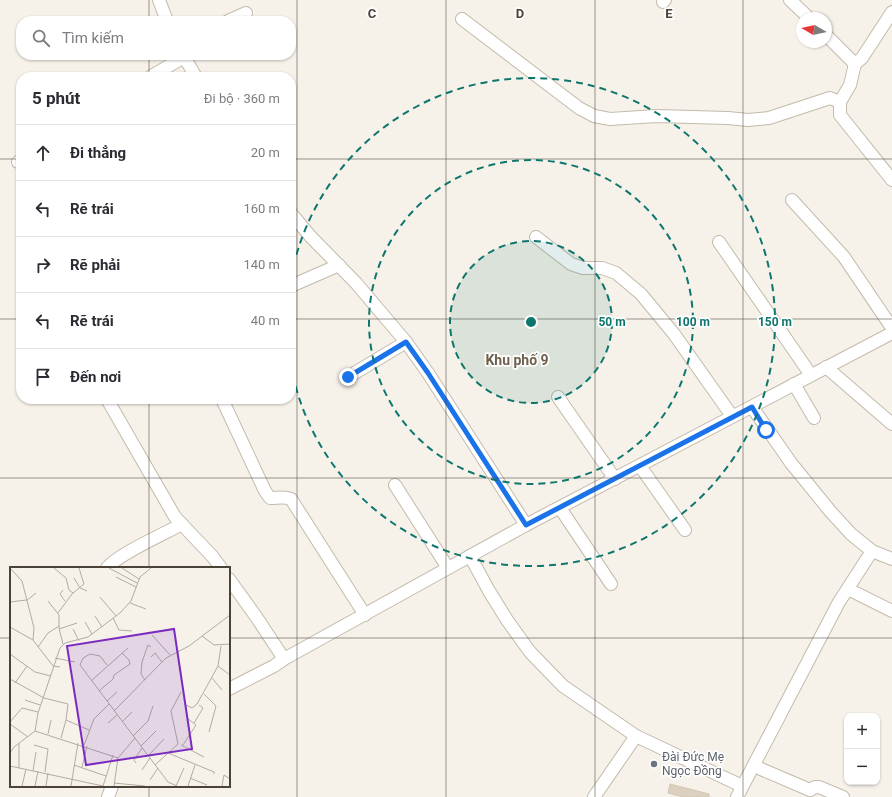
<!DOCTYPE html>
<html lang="vi">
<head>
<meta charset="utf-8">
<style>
  :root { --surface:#fff; --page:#f2f2f3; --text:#2b2b33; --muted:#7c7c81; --line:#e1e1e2 }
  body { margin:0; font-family:Roboto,sans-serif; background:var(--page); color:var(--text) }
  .controls { position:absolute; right:12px; bottom:12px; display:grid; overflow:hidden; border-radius:8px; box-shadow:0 1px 3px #0004 }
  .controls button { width:36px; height:36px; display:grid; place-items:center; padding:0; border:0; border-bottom:1px solid var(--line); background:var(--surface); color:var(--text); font:20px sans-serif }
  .compass { position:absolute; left:796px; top:12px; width:36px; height:36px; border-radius:50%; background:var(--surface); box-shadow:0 1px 3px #0004; rotate:279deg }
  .stop { position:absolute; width:12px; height:12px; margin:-9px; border:3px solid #1a73e8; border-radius:50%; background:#fff }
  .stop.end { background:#1a73e8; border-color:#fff; box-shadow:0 1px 4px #0008 }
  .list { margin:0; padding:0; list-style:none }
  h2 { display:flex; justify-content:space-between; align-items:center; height:52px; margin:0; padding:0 16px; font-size:17px }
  h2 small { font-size:13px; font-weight:400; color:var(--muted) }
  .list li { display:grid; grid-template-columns:26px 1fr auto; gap:12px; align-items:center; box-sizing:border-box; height:56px; padding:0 16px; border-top:1px solid var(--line) }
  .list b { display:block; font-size:15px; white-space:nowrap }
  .list em { font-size:13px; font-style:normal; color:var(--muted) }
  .icon { flex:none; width:22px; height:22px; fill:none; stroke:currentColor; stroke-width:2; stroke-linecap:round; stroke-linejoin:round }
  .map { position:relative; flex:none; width:892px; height:797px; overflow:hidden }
  .search { position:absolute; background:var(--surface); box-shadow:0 1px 3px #0004; left:16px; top:16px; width:280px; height:44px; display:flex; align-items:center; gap:10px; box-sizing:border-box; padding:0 14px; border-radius:16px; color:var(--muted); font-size:15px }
  .panel { position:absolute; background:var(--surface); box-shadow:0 1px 3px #0004; left:16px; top:72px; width:280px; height:332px; border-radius:16px }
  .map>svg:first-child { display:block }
  .building { fill:#dcd1c1; stroke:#d5c6b1 }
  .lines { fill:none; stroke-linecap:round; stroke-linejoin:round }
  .minor-casing { stroke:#c3baab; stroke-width:14 }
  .minor { stroke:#fff; stroke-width:12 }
  .route { stroke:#1a73e8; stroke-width:5 }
  .grid { fill:none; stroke:#4b4337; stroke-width:1; stroke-opacity:0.55 }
  .ring { fill:none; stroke:#0f766e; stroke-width:2; stroke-dasharray:7 5 }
  .worship-dot { fill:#6b7280; stroke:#fff; stroke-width:1.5 }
  .labels { text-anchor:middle; stroke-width:3.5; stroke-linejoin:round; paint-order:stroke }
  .worship-label { font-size:12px; fill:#5b616d; stroke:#fff; text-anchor:start }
  .quarter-label { font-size:14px; font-weight:bold; fill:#6f614d; stroke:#fff }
  .inset-road { fill:none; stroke:#b2aca2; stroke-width:1 }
  .view { fill:#7b2cbf; fill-opacity:0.15; stroke:#7b2cbf; stroke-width:2 }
  .inset-edge { fill:none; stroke:#4b4337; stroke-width:2 }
  .grid-label { font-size:13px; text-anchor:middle; font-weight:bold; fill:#4b4337; stroke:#fff; stroke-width:3.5; stroke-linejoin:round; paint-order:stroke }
  .centre { fill:#0f766e; stroke:#fff; stroke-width:2 }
  .ring-label { font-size:12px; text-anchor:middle; font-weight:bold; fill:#0f766e; stroke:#fff; stroke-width:3.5; stroke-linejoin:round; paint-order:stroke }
</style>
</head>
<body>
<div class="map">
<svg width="892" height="797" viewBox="0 0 892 797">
  <rect width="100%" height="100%" fill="#f6f2ea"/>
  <path class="building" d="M670,784l39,10v3h-26l-15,-4z"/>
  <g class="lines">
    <g class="minor-casing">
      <g id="minor">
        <path d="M159,0l8,21"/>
        <path d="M790,0l19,18"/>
        <path d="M663,2l2,-2"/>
        <path d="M892,12l-30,46 -7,6 -5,21 -10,17v13l52,65"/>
        <path d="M462,19l117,89 15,8 16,3 46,-3 72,2 20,2 21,-2 61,-20 10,4"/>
        <path d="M228,21l18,-8"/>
        <path d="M826,35l29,29"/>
        <path d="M183,55l13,22"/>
        <path d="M150,77l34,-20"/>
        <path d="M18,162l3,-2"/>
        <path d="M792,200l52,57 48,71"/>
        <path d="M291,213l19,23 46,47 50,59 22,31 98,152"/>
        <path d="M536,237l35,27 12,4h19l14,5 25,21 33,40 58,82"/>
        <path d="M719,242l92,133"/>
        <path d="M291,286l48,-21"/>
        <path d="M826,367l66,57"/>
        <path d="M348,377l58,-35"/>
        <path d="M794,384l20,34"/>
        <path d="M558,397l57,82"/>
        <path d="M107,399l68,118 38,40 8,11"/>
        <path d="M222,399l43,92 5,7c8,0 14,-2 21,1l74,116"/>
        <path d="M752,407l39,56 39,48 21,23 21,17 20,8"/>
        <path d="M640,466l45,64"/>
        <path d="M395,485l53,83"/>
        <path d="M560,508l51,76"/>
        <path d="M470,556l19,35 18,29 23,32 33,34 73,50 106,50"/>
        <path d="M107,568c11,-14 57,-34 75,-44"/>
        <path d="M229,579l28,39 27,41"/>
        <path d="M848,589l44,22"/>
        <path d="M229,689l45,-23 10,-7 242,-134 366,-192"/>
        <path d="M754,766l56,24 5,-3h4l24,10"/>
        <path d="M108,797l4,-11"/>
        <path d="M594,797l42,-61"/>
        <path d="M737,797l102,-195 33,-51"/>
      </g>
    </g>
    <use href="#minor" class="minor"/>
  </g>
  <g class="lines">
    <path class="route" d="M348,377l58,-35 22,31 98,152 226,-118 14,23"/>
  </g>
  <path class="grid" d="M149,0v21M297,0v797M446,0v797M595,0v797M743,0v797M149,55v22M0,159h21M291,159h601M0,319h21M291,319h601M149,399v169M0,478h892M0,638h11M229,638h663M149,786v11"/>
  <circle cx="531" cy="322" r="81" fill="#0f766e" fill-opacity=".12"/>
  <g class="ring">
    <circle cx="531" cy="322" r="81"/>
    <circle cx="531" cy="322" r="162"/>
    <path d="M291 278A244 244 0 1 1 291 366"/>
  </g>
  <circle class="worship-dot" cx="654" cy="764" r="4"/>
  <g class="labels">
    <g class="worship-label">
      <text x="662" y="761">Đài Đức Mẹ<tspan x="662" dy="14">Ngọc Đồng</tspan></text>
    </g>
    <g class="quarter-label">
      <text x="517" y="365">Khu phố 9</text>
    </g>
  </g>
  <g transform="translate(10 567)">
    <rect width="220" height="220" fill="#f6f2ea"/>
    <path class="inset-road" d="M0,1l12,13 12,47 -1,12 20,26 7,1M44,1l12,10 3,12 4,3M99,1l28,15M112,1l17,11M106,10l20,10M64,11l6,10 7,3M53,23l-3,4 5,7M90,30l16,19M16,34l10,-8M38,34l11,14v13l4,16M0,35l16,-2M120,36l16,6M48,46l14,-19 12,-10 -5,-16M85,49l7,11M103,51l6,12 13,1M75,55l7,12M0,60l23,13M49,62l18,-6M63,62l6,12M142,68l18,20M192,69l12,9 16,-1M211,79l-3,20 12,9M28,80l10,-14 11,-7M0,87l25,18 16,4M141,90l4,-4 7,9M45,91l20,4M97,98l-7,-9 -10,-2 -7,4 -3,7 88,117 9,4M202,111l10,12M0,112l34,19 24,6 -2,16 23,10M135,113l-4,-6 1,-12 6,-17 3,2M81,114l37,-33M5,116l12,-17M89,124l14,-12 1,-4 16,-11 -1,-4 -7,-7M194,127l12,12 -7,26M15,133l15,5M97,134l10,-9M176,138l6,3 5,-4 21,-38M104,144l52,-53 23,-12 41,-31M0,155l12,-14 16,4M112,155l10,-10M98,156l9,-8M184,156l9,-15 -4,-3M0,157l18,13M25,164l83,27M38,167l3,-14M123,169l15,-15 5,-15M51,171l5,-18M168,177l-7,-33 10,-19M24,178l14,4 -3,23M74,178l10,-26 15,-15M171,178l23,12M173,178l13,-20 -9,-7M131,179l15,-15M0,186l4,-6 21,-16 3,-18 22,-65 5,-5 23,-6 32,-24 11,-12 9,-24 11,-9M158,186l46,19v2M138,189l16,-17M126,196l-2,-3 8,-12M64,198l32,11M145,198l23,-21M0,199l93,20M72,200l5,-21M9,201v-25M132,203l8,-12M23,204l3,-19M180,211l17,7M140,213l8,-12M104,216l31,3M12,219l4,-17M25,219l3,-15M36,219l2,-13M61,219l7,-43M93,219l10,-31M104,219l4,-28 17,-20M166,219l8,-18M178,219l7,-21M212,219l2,-11 6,4"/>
    <path class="view" d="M164,62l18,120 -106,16 -19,-119z"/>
    <rect width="220" height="220" class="inset-edge"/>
  </g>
  <g class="grid-label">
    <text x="372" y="18">C</text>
    <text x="520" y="18">D</text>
    <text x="669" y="18">E</text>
  </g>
  <circle cx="531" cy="322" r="6" class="centre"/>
  <g class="ring-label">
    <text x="612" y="326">50 m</text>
    <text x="693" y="326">100 m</text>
    <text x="775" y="326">150 m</text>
  </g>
</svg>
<div class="controls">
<button>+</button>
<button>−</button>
</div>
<svg class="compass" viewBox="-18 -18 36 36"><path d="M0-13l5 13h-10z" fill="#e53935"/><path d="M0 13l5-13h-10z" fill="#7c7c81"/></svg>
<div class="stop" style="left:766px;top:430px"></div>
<div class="stop end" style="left:348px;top:377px"></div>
<div class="search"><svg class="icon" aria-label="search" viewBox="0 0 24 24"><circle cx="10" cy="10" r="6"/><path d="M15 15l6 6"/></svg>Tìm kiếm</div>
<section class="panel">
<h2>5 phút<small>Đi bộ · 360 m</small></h2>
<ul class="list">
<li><svg class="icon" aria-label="ahead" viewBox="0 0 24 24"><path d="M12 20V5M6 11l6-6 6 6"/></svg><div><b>Đi thẳng</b></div><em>20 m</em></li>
<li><svg class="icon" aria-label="left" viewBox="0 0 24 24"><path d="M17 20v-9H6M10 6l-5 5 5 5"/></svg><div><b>Rẽ trái</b></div><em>160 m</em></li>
<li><svg class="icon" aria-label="right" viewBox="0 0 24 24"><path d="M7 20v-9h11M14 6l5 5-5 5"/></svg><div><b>Rẽ phải</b></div><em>140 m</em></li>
<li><svg class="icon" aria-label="left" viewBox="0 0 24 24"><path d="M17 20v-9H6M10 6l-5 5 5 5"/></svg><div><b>Rẽ trái</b></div><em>40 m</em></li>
<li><svg class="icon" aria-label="arrive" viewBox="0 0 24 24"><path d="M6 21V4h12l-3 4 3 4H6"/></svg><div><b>Đến nơi</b></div></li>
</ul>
</section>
</div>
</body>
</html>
